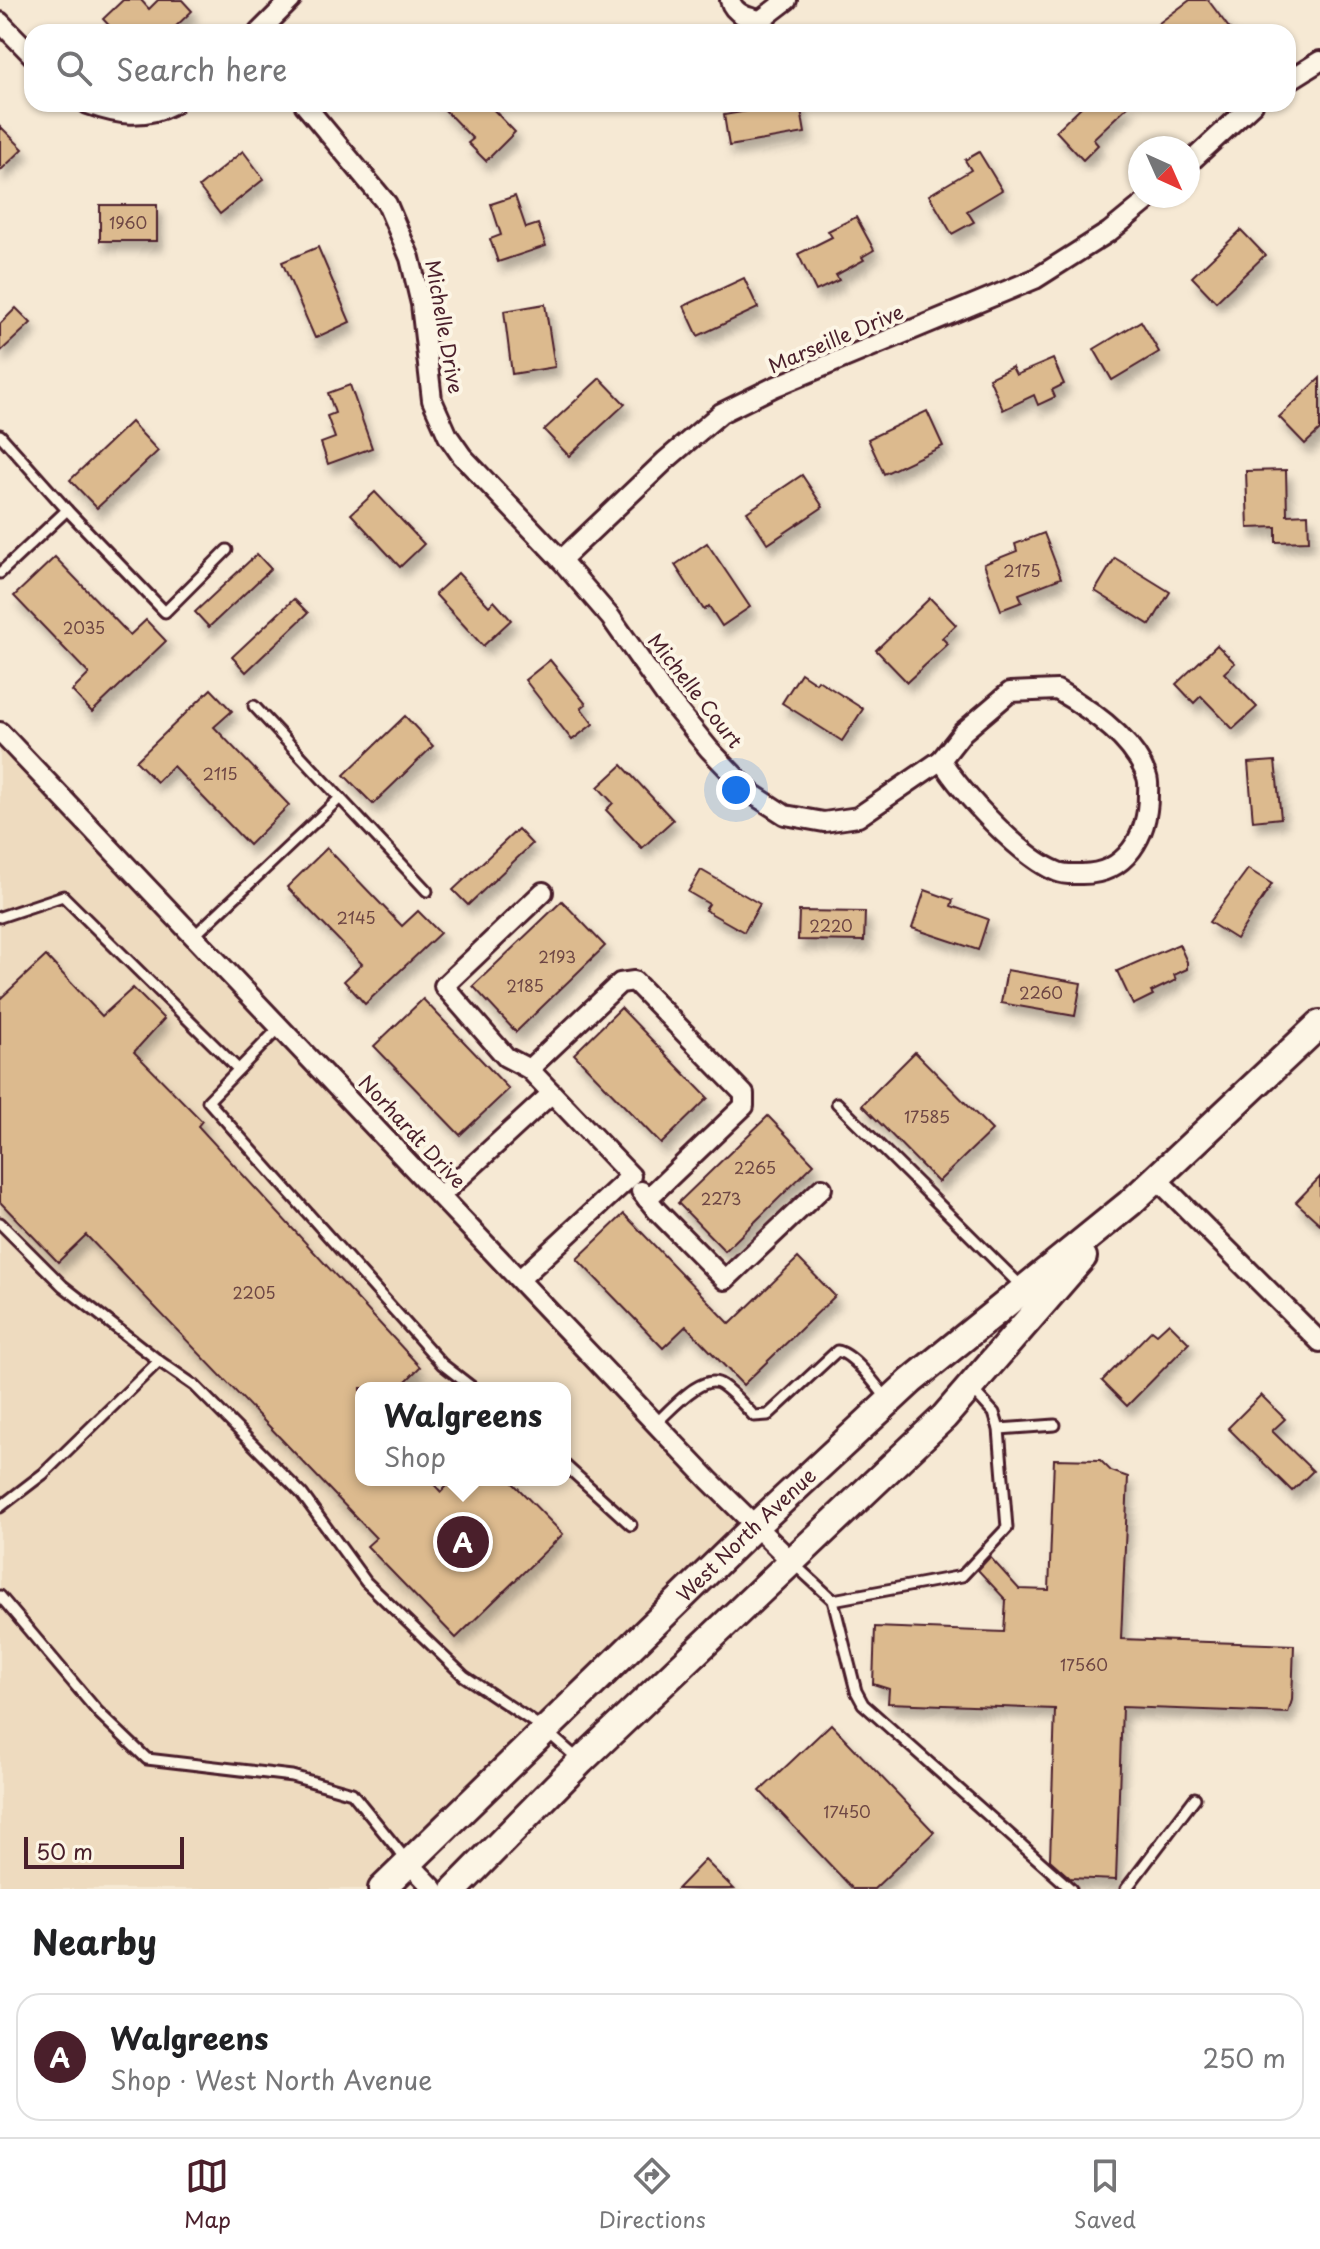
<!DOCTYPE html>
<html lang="en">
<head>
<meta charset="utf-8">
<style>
  :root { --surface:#fff; --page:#f2f2f2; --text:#202124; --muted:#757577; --line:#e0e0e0; --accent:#4a1f2b }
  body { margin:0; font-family:"Playpen Sans",sans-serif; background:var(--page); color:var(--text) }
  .compass { position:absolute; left:1128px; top:136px; width:72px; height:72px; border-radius:50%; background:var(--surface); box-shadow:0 2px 6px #0004; rotate:135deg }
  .scale { position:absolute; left:24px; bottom:20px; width:160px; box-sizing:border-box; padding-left:8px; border:4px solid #4a1f2b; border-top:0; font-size:22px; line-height:28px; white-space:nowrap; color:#4a1f2b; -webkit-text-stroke:6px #fcf5e5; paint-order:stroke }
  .you { position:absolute; left:736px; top:790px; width:28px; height:28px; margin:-20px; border:6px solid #fff; border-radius:50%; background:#1a73e8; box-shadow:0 0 0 12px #1a73e833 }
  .badge { display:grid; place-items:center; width:52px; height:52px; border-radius:50%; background:var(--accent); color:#fff; font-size:26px; font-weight:700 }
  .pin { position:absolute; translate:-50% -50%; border:4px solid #fff; box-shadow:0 2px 8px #0006 }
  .popup { position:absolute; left:355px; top:1382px; width:216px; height:104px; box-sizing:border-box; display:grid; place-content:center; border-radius:16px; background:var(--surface); filter:drop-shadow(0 2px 6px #0005); font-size:26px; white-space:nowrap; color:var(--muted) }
  .popup b { font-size:30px; color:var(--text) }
  .popup::after { content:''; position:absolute; left:50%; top:100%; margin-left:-16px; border:16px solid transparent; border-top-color:var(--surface) }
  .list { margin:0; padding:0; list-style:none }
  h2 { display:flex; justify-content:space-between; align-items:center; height:104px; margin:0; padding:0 32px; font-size:34px }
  h2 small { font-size:26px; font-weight:400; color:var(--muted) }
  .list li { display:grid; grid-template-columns:52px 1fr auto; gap:24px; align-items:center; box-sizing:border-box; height:128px; margin:0 16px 16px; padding:0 16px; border:2px solid var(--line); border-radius:24px }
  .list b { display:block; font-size:30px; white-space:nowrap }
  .list p { margin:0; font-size:26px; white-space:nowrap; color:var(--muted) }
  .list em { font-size:26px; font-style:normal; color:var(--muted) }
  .icon { flex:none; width:44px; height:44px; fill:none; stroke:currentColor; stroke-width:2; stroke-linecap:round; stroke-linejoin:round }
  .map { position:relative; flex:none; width:1320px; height:1889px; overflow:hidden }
  .search { position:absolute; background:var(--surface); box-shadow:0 2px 6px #0004; left:24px; right:24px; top:24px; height:88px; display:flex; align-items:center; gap:20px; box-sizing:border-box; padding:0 28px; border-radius:24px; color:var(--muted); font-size:30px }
  .sheet { height:248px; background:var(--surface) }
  nav { display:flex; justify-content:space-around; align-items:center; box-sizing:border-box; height:112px; border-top:2px solid var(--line); background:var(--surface); font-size:22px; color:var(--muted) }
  nav a { display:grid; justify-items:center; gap:4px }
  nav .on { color:var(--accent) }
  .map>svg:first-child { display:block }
  .built { fill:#eedbbf; fill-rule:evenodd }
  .building { fill:#dcba8e; stroke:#4a1f2b; stroke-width:2; filter:url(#shadow) }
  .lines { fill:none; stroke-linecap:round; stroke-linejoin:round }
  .lane-casing { stroke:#4a1f2b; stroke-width:15 }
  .street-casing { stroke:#4a1f2b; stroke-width:24 }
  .secondary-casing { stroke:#4a1f2b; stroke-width:32 }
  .lane { stroke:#fcf5e5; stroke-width:9 }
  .street { stroke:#fcf5e5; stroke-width:18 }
  .secondary { stroke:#fcf5e5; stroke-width:26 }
  .labels { text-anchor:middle; stroke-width:8; stroke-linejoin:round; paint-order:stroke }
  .number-label { font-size:16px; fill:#6e4644 }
  .street-label { font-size:20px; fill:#4a1f2b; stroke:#fcf5e5 }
</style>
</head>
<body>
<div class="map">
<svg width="1320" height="1889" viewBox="0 0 1320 1889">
  <defs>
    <filter id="shadow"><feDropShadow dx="5" dy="9" stdDeviation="4" flood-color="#0004"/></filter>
  </defs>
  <rect width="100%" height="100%" fill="#f6e9d4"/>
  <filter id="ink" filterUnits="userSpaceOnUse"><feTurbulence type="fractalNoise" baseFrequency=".0125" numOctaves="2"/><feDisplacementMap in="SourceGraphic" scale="16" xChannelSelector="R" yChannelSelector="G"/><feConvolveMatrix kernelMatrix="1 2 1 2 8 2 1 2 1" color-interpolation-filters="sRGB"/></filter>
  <g filter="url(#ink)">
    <path class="built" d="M0,732l755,794 -373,363h-382zM361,1388h204v92h-204z"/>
    <g class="building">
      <path d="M123,0h18l8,9 9,-9h24l10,11 -22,21h-55l-12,-13z"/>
      <path d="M1190,0h18l24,32h-85z"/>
      <path d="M439,104h49l27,28 -29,29 -18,-18 5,-4z"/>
      <path d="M788,104h12l5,29 -76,13 -5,-31z"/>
      <path d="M1084,104h46l-37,35 5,6 -15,15 -27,-29z"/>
      <path d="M0,126l23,23 -23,22z"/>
      <path d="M243,151l21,28 -44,35 -21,-27z"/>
      <path d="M979,152l23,38 -35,21 7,11 -22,12 -23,-39 42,-25 -6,-10z"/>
      <path d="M515,196l11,32 12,-4 8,22 -48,16 -8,-23 11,-4 -10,-31z"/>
      <rect x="100" y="205" width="57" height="36"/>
      <path d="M856,217l18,33 -12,7 2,3 -28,15 3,5 -23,11 -18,-37 34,-17 -4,-6z"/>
      <path d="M1241,230l24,25 -49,47 -24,-25z"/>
      <path d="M318,247l32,75 -35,16 -33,-76z"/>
      <path d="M744,278l14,30 -60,28 -14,-30z"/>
      <path d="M545,304l10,63 -43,7 -8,-63z"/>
      <path d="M16,308l15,15 -31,29v-28z"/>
      <path d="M1141,321l18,31 -47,28 -18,-31z"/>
      <path d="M1053,359l11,25 -12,6 3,7 -17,8 -4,-10 -31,15 -14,-32 23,-11 4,8z"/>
      <path d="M600,378l25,26 -56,52 -25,-26z"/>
      <path d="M1320,378v52l-15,14 -26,-27z"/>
      <path d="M350,385l22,63 -44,16 -7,-21 14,-5 -8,-22 8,-3 -7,-20z"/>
      <path d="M927,411l16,35 -59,28 -16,-35z"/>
      <path d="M131,422l27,29 -61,57 -27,-28z"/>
      <path d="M1286,470l1,45 21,-1 1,27 -33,1v-15l-28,1 -2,-57z"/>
      <path d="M802,475l21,32 -55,37 -21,-32z"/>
      <path d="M375,492l49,52 -24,23 -49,-53z"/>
      <path d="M1044,533l17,45 -42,16 3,8 -21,8 -17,-46 33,-13 -2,-7z"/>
      <path d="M707,543l43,64 -28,19 -13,-20 -5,4 -29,-45z"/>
      <path d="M257,554l14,15 -62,58 -14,-15z"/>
      <path d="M55,557l75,78 16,-15 20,21 -74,71 -20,-21 17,-17 -75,-78z"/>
      <path d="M1115,558l55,34 -20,33 -55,-34z"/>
      <path d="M458,573l31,33 5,-5 17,19 -28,26 -48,-52z"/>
      <path d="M930,598l26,27 -14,13 6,6 -41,38 -31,-32z"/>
      <path d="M294,599l14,14 -62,59 -14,-15z"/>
      <path d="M1217,645l18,18 -11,10 33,34 -24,22 -32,-33 -7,7 -18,-19z"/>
      <path d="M550,660l36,44 -5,4 12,16 -21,16 -47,-60z"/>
      <path d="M801,673l15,10 2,-3 45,29 -21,32 -60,-38z"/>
      <path d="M211,689l21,22 -18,16 75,78 -40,40 -76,-79 -16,16 -21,-21z"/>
      <path d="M405,716l28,30 -60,58 -29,-29z"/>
      <path d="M1275,761l6,57 -28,3 -5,-58z"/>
      <path d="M622,765l51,55 -31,28 -36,-38 7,-7 -15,-16z"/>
      <path d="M518,829l14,15 -64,61 -15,-15z"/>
      <path d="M327,848l75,78 16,-15 22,22 -75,71 -21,-23 18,-17 -75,-77z"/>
      <path d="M1248,869l24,15 -36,55 -27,-17z"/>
      <path d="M701,870l59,34 -16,28 -39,-22 4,-6 -21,-12z"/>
      <path d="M925,890l28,10 -2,6 37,13 -10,31 -66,-22z"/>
      <path d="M562,901l43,45 -89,86 -43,-46z"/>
      <path d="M799,911l66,1 -1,29 -66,-1z"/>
      <path d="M1179,944l8,18v7l-13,6 2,5 -25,12 2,3 -20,10 -16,-34z"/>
      <path d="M46,956l56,60 31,-28 31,31 -30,33 68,69 -4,5 222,241 -21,21h-38v92h69l11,12 12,-12h57l53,54 -107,104 -89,-92 9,-8 -290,-303 -28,27 -58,-60v-203z"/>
      <path d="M1007,970l74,13 -6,33 -74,-13z"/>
      <path d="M423,999l86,90 -49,46 -86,-89z"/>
      <path d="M621,1008l87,90 -47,46 -87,-90z"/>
      <path d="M915,1052l77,78 -54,52 -76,-77z"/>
      <path d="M768,1116l46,48 -89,87 -47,-48z"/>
      <path d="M1320,1177v47l-24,-22z"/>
      <path d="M624,1214l106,110 68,-66 37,38 -92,89 -57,-59 -23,22 -86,-89z"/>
      <path d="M1169,1323l20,20 -62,63 -25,-25 50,-51 5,4z"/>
      <path d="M1261,1395l24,24 -13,12 41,40 -21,20 -64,-63z"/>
      <path d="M1054,1459l46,1 11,11 17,6 -7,162 173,6 -2,55 -4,13 -166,-6 -6,173 -46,-2 -20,-18 5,-151 -167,-6 1,-14 -16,-5 2,-57 129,5 2,-32 -28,-30 12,-13 29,32 30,1z"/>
      <path d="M831,1724l103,108 -60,57h-21l-93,-98z"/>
      <path d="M705,1860l29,29h-57z"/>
    </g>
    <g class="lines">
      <g class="lane-casing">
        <g id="lane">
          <path d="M0,435l67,75 -67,63"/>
          <path d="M67,510l98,102 62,-62"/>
          <path d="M340,798l87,93"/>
          <path d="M0,917l63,-21 175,173"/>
          <path d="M194,936l146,-138 -86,-92"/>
          <path d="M281,1026l-73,75 234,263 31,24"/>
          <path d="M837,1103l185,184"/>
          <path d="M0,1223l63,63 96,75 36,25 107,108 64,88 98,94 80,53 34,30"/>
          <path d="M656,1423c15,-13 47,-52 66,-38 12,8 22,21 32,31l14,-1 69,-64c16,2 39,34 50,48"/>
          <path d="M999,1429l56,-4"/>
          <path d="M565,1465l66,60"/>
          <path d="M0,1507l43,-33 116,-113"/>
          <path d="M794,1564l39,36 129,-24 45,-48 -8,-99 -5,-16 -21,-23"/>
          <path d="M0,1596l98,116 49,47 145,17 60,17 56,69"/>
          <path d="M833,1600l23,91 7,13 208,185"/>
          <path d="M1126,1889l69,-91"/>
        </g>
      </g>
      <g class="street-casing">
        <g id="street">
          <path d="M730,0c4,14 18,18 31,20l26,-20"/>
          <path d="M0,22l32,33"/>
          <path d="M259,32l32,-32"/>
          <path d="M1288,81l32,-20"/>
          <path d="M88,104c30,11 56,15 85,0"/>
          <path d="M304,104l83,100 23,54 11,46 11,96 16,36 14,20 99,104 50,58 54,77 44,54 42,44 34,22 39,7 34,-5 83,-57"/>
          <path d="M1188,164l65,-60"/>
          <path d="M561,560l105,-100 55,-47 53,-26 261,-108 74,-47 44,-36"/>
          <path d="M1057,690c33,19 77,49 90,87 2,6 1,12 1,18 0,40 -22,79 -66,79 -8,0 -17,1 -24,-2 -36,-13 -97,-80 -117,-112l22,-28 47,-40z"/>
          <path d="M0,732l709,748 83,82"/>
          <path d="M529,1069l91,-86 14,-2 110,113v12l-97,93"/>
          <path d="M1157,1179l163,163"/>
          <path d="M641,1191l16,20 68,69 97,-92"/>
          <path d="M440,1196l112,-103"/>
          <path d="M520,1279l111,-103 -102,-107 -23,-12 -62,-71 99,-94"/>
          <path d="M408,1862l26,27"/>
        </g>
      </g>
      <g class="secondary-casing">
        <g id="secondary">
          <path id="s1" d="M382,1889l373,-363 156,-145 219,-178 190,-179"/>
          <path d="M455,1889l126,-128 363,-344 139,-160"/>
        </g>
      </g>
      <use href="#lane" class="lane"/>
      <use href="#street" class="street"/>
      <use href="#secondary" class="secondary"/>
    </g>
  </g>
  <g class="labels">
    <g class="number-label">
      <text x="128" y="229">1960</text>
      <text x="1022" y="577">2175</text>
      <text x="84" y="634">2035</text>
      <text x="220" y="780">2115</text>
      <text x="356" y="924">2145</text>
      <text x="831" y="932">2220</text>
      <text x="557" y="963">2193</text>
      <text x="525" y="992">2185</text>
      <text x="1041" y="999">2260</text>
      <text x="927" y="1123">17585</text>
      <text x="755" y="1174">2265</text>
      <text x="721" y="1205">2273</text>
      <text x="254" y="1299">2205</text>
      <text x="1084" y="1671">17560</text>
      <text x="847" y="1818">17450</text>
    </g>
    <g class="street-label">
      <text transform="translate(444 327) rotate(80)" y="7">Michelle Drive</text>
      <text transform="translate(836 339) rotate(-23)" y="7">Marseille Drive</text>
      <text transform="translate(695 691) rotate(52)" y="7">Michelle Court</text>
      <text transform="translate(412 1132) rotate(47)" y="7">Norhardt Drive</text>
      <text dy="7" stroke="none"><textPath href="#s1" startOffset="508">West North Avenue</textPath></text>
    </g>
  </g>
</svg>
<svg class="compass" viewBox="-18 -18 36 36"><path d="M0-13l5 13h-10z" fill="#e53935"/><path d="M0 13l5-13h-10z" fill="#757577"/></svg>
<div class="scale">50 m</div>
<div class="you"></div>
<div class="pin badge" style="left:463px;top:1542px">A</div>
<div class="popup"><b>Walgreens</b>Shop</div>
<div class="search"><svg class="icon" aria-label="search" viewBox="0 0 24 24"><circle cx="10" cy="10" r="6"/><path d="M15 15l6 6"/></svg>Search here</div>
</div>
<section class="sheet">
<h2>Nearby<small></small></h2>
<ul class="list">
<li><span class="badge">A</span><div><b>Walgreens</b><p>Shop · West North Avenue</p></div><em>250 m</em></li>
</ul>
</section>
<nav>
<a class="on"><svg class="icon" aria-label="map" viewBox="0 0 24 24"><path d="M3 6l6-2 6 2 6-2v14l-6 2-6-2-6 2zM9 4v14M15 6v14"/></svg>Map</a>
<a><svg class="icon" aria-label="directions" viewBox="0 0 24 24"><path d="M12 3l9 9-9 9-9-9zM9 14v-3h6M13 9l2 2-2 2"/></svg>Directions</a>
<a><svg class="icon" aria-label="saved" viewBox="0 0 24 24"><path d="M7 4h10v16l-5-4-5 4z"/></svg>Saved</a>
</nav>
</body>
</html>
